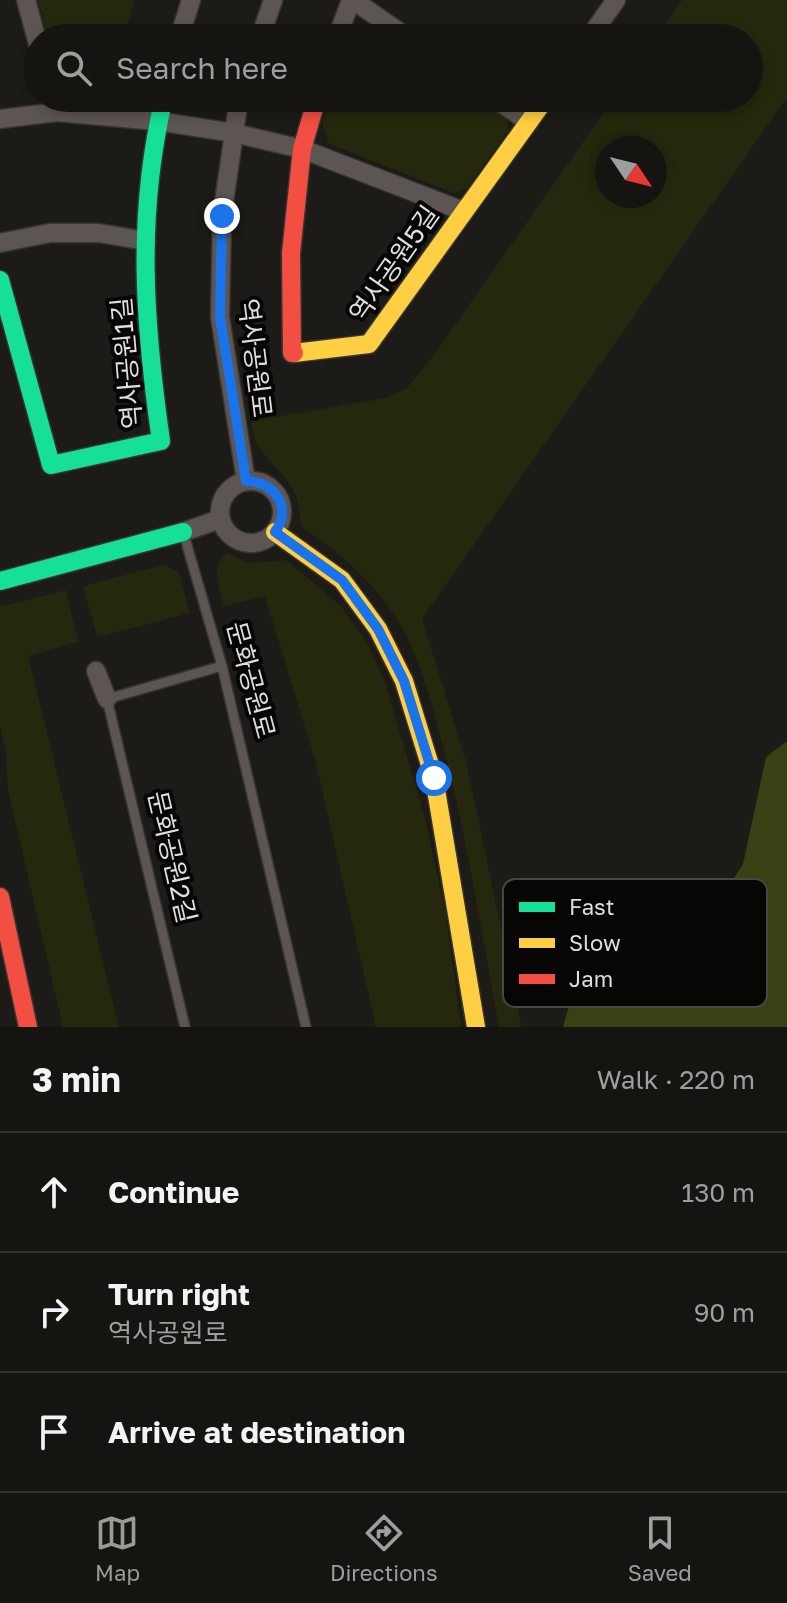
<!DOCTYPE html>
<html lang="en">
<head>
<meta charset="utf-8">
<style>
  :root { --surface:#151411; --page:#1e1d1a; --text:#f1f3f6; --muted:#9d9e9f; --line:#343331; --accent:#9b9a96 }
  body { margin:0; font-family:"Golos Text","Noto Sans KR",sans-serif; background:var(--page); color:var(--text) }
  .compass { position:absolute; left:595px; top:136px; width:72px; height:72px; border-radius:50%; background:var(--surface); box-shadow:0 4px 12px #0003; rotate:125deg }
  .stop { position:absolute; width:24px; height:24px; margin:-18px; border:6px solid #1a73e8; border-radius:50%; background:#fff }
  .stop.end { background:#1a73e8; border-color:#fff; box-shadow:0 2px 8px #0008 }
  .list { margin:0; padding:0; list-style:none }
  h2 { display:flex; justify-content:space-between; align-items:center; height:104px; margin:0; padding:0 32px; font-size:34px }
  h2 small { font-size:26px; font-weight:400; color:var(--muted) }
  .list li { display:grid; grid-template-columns:52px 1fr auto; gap:24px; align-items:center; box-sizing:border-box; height:120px; padding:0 32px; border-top:2px solid var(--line) }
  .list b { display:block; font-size:30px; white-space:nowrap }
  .list p { margin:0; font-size:26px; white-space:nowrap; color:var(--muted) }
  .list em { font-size:26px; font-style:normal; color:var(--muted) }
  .icon { flex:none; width:44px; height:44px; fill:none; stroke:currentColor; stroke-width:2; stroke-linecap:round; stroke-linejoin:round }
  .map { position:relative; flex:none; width:787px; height:1027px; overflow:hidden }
  .search { position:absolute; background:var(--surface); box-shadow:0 4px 12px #0003; left:24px; right:24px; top:24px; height:88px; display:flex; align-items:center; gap:20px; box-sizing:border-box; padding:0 28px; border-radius:44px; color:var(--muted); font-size:30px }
  .sheet { height:464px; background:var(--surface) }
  nav { display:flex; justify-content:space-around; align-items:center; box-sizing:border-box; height:112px; border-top:2px solid var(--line); background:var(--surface); font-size:22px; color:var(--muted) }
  nav a { display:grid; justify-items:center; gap:4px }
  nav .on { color:var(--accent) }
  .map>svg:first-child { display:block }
  .green { fill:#25280c; fill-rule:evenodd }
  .forest { fill:#3a3f14 }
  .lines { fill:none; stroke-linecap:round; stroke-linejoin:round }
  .lane-casing { stroke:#363533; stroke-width:12 }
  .street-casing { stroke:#363533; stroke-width:21 }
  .fast-casing { stroke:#363533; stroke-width:21 }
  .slow-casing { stroke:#363533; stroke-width:21 }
  .jam-casing { stroke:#363533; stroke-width:21 }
  .lane { stroke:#5d5551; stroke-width:9 }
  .street { stroke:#5d5551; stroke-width:18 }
  .fast { stroke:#16e098; stroke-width:18 }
  .slow { stroke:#ffcf43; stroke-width:18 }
  .jam { stroke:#f24e42; stroke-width:18 }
  .route { stroke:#1a73e8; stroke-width:10 }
  .labels { text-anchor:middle; stroke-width:8; stroke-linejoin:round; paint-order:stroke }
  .street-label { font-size:26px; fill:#dfdeda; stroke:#070605 }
  .key { fill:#070605; stroke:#484745; stroke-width:2 }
  .key-label { font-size:22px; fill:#dfdeda }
</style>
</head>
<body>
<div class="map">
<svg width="787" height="1027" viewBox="0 0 787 1027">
  <rect width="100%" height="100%" fill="#1c1b17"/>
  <g class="green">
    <path d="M38,0h96l-10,38h-76z"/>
    <path d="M682,0h105v97l-365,522 44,142 55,263v3h-22c-18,-98 -33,-196 -59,-292 -10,-38 -23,-87 -45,-119 -23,-35 -58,-66 -92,-88 -5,-13 -3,-26 -9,-37 -15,-26 -41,-38 -43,-70l135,-23 20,-9 28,-34 180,-257h135v-60h-93zM607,148h48v48h-48z"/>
    <path d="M371,23l22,15h-45l2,-6z"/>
    <path d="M330,98h151l24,16 4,16 -42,58 -13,5 -125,-49 -7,-21z"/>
    <path d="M228,553l20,10 38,-3 56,47 26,37 17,38 40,136 21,98 15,111h-85l-60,-264 -51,-167 -41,10c-4,-18 -15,-42 4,-53z"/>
    <path d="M163,565l16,7 11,41 -93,24 -14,-51z"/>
    <path d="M66,590l12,52 -50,14 91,371h-56l-55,-237 -2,-39 -6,-25v-119z"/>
  </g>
  <path class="forest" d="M787,741v286h-224l7,-25 117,-53 56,-85 23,-107z"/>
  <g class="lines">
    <g class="lane-casing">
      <g id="lane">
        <path d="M184,535l38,131 84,361"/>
        <path d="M185,1027l-78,-328 115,-33"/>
      </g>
    </g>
    <g class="street-casing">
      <g id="street">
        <path d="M26,0l12,44"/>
        <path d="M353,0l55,38"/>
        <path d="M179,38l12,-38"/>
        <path d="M260,38l13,-38"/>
        <path d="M337,38l14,-38"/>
        <path d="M589,38l27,-38"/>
        <path d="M239,98l-17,118 -2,101 26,164"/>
        <path d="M494,98l35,24"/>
        <path d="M0,119l57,-7 100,9 77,12 68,16 161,62"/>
        <path d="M0,243l50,-10h49l47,8"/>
        <circle cx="251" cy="512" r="31"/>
        <path d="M183,532l37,-13"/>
        <path d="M96,671l11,28"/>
      </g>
    </g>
    <g class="fast-casing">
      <g id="fast">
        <path d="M0,280l51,185 110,-24c-17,-118 -25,-226 3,-343"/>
        <path d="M0,581l183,-49"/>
      </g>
    </g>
    <g class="slow-casing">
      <g id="slow">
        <path d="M294,353l75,-9 177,-246"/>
        <path d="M275,532l67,48 36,49 26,52 30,97 42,249"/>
      </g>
    </g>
    <g class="jam-casing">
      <g id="jam">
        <path d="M294,353h-2l-1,-100 11,-104 15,-51"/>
        <path d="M0,897l28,130"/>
      </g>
    </g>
    <use href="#lane" class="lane"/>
    <use href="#street" class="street"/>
    <use href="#fast" class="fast"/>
    <use href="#slow" class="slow"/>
    <use href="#jam" class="jam"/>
  </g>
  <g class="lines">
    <path class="route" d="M222,216l-2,101 26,164c28,0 47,26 29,51l67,48 36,49 26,52 30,97"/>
  </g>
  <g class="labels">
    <g class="street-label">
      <text transform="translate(394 264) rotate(-55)" y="9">역사공원5길</text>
      <text transform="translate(255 358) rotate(83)" y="9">역사공원로</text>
      <text transform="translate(127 363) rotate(-95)" y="9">역사공원1길</text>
      <text transform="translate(251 680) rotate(75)" y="9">문화공원로</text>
      <text transform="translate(172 857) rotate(77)" y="9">문화공원2길</text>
    </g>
  </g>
  <rect x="503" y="879" width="264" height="128" rx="12" class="key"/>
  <rect x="519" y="902" width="36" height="10" fill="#16e098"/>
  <rect x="519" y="938" width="36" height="10" fill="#ffcf43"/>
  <rect x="519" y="974" width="36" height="10" fill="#f24e42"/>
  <g class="key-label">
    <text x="569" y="915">Fast</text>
    <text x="569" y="951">Slow</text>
    <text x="569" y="987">Jam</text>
  </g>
</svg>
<svg class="compass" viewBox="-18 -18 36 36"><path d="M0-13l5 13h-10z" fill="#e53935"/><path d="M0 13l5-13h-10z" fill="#9d9e9f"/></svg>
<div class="stop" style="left:434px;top:778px"></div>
<div class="stop end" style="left:222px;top:216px"></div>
<div class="search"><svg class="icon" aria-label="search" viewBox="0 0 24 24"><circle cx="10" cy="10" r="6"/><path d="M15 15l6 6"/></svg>Search here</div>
</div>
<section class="sheet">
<h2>3 min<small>Walk · 220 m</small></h2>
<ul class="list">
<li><svg class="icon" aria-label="ahead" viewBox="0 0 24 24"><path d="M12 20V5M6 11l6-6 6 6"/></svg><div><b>Continue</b></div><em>130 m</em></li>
<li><svg class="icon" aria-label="right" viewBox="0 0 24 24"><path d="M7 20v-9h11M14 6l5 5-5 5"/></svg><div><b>Turn right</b><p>역사공원로</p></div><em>90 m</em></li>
<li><svg class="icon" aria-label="arrive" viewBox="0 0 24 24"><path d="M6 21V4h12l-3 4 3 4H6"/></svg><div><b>Arrive at destination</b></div></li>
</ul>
</section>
<nav>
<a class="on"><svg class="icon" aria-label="map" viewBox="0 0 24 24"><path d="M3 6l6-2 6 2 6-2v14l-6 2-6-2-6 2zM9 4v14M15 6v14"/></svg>Map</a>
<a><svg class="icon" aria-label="directions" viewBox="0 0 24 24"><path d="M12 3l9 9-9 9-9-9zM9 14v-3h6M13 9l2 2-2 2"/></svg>Directions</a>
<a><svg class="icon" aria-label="saved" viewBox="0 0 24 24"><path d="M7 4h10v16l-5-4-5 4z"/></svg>Saved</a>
</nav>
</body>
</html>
